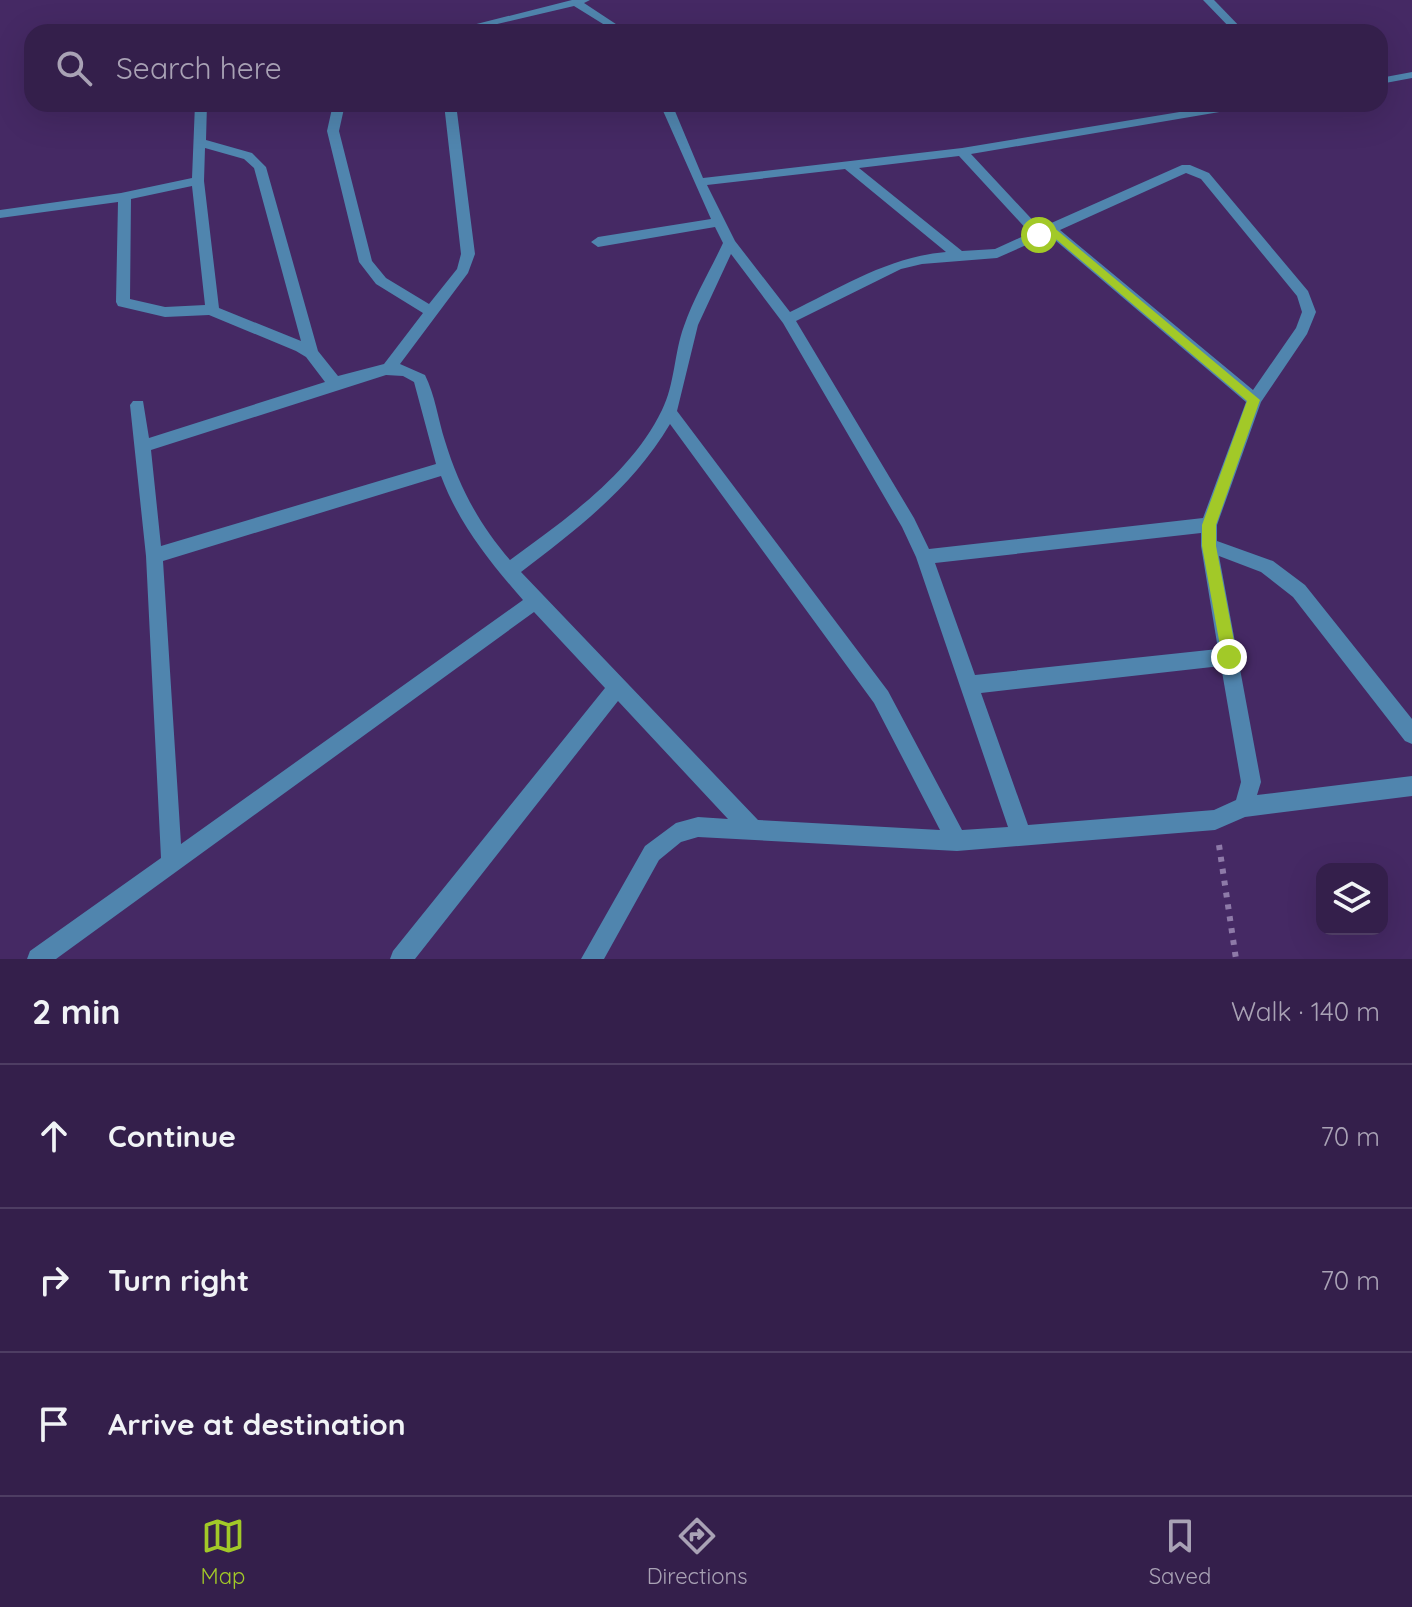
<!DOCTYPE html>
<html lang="en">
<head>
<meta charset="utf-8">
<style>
  :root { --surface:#341f4b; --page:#3f2c55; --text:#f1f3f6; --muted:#a9a2b5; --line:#4e3d63; --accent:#a2c928 }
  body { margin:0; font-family:Quicksand,sans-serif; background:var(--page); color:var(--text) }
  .controls { position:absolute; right:24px; bottom:24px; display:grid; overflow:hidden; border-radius:16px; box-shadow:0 8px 32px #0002 }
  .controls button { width:72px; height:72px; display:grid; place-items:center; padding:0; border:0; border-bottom:2px solid var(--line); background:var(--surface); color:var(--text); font:40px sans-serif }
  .stop { position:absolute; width:24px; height:24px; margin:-18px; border:6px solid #a2c928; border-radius:50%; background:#fff }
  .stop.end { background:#a2c928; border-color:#fff; box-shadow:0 2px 8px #0008 }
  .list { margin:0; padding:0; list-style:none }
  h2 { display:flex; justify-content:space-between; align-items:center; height:104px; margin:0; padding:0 32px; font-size:34px }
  h2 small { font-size:26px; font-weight:400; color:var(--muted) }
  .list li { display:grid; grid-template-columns:52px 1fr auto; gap:24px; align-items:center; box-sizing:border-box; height:144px; padding:0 32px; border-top:2px solid var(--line) }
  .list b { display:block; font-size:30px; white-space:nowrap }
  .list em { font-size:26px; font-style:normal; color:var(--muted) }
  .icon { flex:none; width:44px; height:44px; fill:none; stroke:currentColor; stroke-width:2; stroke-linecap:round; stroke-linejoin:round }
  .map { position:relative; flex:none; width:1412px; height:959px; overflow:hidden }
  .search { position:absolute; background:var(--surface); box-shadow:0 8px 32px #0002; left:24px; right:24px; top:24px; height:88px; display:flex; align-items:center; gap:20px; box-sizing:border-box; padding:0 28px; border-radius:24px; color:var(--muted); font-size:30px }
  .sheet { height:536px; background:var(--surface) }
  nav { display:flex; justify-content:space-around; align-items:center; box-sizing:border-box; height:112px; border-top:2px solid var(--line); background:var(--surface); font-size:22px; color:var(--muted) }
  nav a { display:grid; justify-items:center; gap:4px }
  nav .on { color:var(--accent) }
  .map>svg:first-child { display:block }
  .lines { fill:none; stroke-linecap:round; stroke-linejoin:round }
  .path { stroke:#8e7aa8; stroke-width:6; stroke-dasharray:5 7; stroke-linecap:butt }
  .lane { fill:#5085ae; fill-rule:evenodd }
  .street { fill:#5085ae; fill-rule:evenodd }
  .route { fill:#a2c928 }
</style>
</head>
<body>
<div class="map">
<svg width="1412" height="959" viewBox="0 0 1412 959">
  <rect width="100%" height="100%" fill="#452964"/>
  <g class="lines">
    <path class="path" d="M1219,845l17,114"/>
    <path class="lane" d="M1203,0h11l31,32h-11z"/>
    <g class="street">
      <path d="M572,0h18l-6,3 44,29h-12l-42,-26 -111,26h-18z"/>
      <path d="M1412,72v6l-32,6v-6z"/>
      <path d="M195,104h12l-1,36 46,13 14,14 52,184 20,25 46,-12 39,-51 -47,-29 -17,-22 -32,-131 6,-27h12l-6,27 33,130 14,17 43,26 28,-35 4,-15 -17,-150h12l19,150 -7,19 -68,91 25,11c10,20 13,44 20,66 14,46 34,83 65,119 56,-41 121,-86 152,-150 13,-26 12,-57 22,-84 10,-29 26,-55 39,-83l-8,-16 -117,20 -7,-5 7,-5 113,-18 -51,-115h12l31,74 259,-30 266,-44h27l-6,3 -278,47 69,74 142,-63h8l19,8 99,118 8,21 -9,22 -46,68 -44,123v16l56,20 32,24 107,134v25l-7,-3 -112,-144 -32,-25 -42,-16 42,226 -4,13 155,-19v20l-167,21 -30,13 -258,21 -259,-14 -17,5 -22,18 -55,99h-23l64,-113 31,-23 22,-6 30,2 -110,-118 -203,258h-25l3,-8 212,-263 -71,-76 -478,347h-29l3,-8 131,-93 -15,-302 -16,-151 3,-4h10l6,37 176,-56 -19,-25 -10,-6 -87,-36 -44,2 -47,-11 -2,-4 2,-100 -118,16v-8l121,-17 71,-15zM205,148l39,11 10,9 47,173 -82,-33 -15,-127zM959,156l71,77 -35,16 -33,2 -103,-83zM845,169l101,83c-58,5 -104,35 -156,60l-55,-71 -28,-56zM1186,173l15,6 96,117 5,16 -6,16 -43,62 -193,-160zM192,186l13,119 -40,2 -35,-8 1,-100zM1049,235l197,167 -43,116 -274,31 -15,-31 -118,-197 105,-52 21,-5 75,-6zM731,254l52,69 119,204 14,30 92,270 -46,3 -74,-139 -211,-280 21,-86zM386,375l17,1 11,6 22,82 -275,82 -10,-96zM670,424l204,279 66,127 -182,-10 -237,-248c56,-43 112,-85 149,-148zM441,476c18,48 48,85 82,124l-342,244 -18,-283zM1201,533v13l17,103 -243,26 -40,-112zM1221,666l20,116 -5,18 -22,10 -186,15 -47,-132z"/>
    </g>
  </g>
  <path class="route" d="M1052,226l208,174 -44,125v21l21,111 -3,5 -5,2 -7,-7 -20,-111v-21l45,-124 -197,-167 -11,4 -6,-3z"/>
</svg>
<div class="controls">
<button><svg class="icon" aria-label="layers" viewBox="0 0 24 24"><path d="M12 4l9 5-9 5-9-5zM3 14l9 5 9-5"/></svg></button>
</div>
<div class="stop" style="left:1039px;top:235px"></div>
<div class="stop end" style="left:1229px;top:657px"></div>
<div class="search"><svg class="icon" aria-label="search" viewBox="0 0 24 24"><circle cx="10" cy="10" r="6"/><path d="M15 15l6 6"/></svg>Search here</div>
</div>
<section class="sheet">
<h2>2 min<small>Walk · 140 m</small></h2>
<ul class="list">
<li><svg class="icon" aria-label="ahead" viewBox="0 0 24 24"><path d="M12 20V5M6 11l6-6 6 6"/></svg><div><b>Continue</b></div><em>70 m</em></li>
<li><svg class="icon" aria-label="right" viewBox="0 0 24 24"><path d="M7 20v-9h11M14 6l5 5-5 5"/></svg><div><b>Turn right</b></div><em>70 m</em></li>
<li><svg class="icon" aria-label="arrive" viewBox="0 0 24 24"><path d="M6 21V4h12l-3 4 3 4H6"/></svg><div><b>Arrive at destination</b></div></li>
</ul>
</section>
<nav>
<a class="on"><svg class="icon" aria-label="map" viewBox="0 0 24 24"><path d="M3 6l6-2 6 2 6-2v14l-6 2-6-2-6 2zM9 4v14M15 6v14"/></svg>Map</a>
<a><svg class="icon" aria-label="directions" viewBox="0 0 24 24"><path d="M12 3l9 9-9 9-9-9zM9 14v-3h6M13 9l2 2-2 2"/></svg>Directions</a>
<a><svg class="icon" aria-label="saved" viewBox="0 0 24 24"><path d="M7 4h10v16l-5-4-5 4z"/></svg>Saved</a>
</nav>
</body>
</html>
